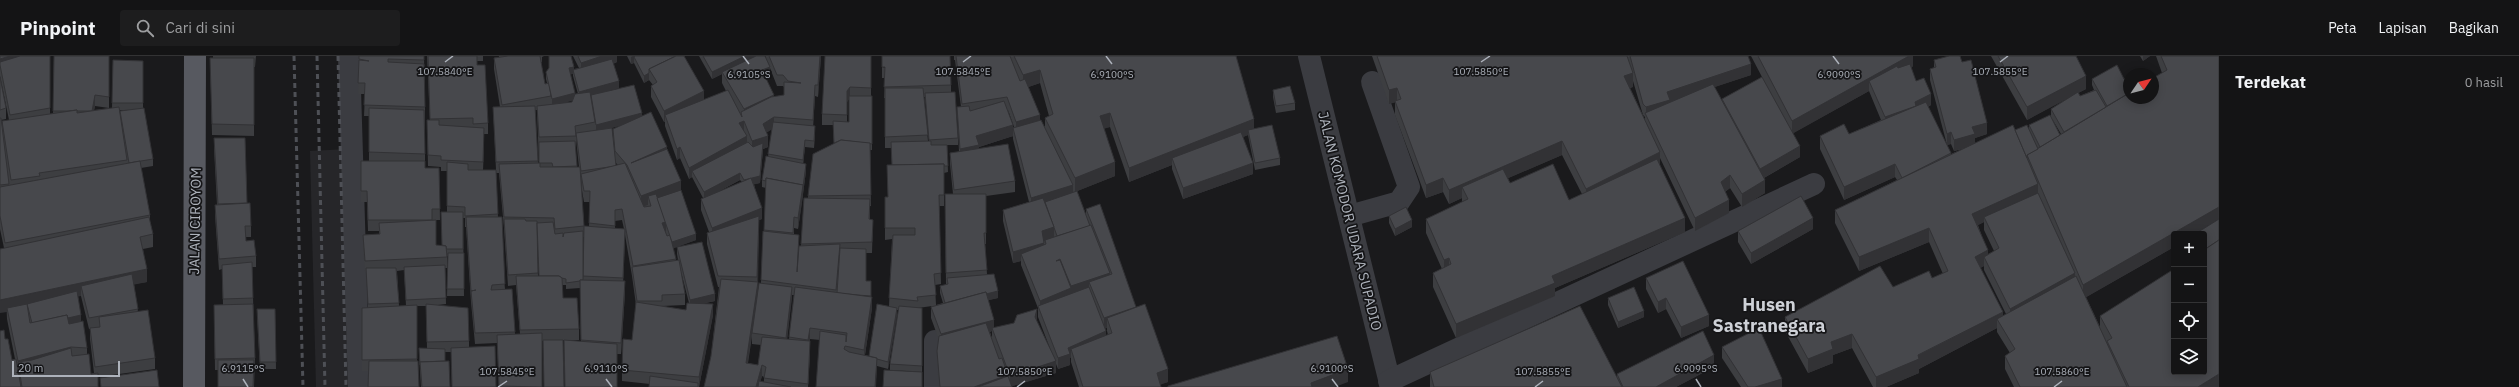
<!DOCTYPE html>
<html lang="id">
<head>
<meta charset="utf-8">
<style>
  :root { --surface:#141415; --page:#1d1d1e; --text:#f1f3f6; --muted:#9d9ea0; --line:#333334 }
  body { margin:0; font-family:"IBM Plex Sans",sans-serif; background:var(--page); color:var(--text) }
  .controls { position:absolute; right:12px; bottom:12px; display:grid; overflow:hidden; border-radius:4px; box-shadow:0 2px 10px #0003 }
  .controls button { width:36px; height:36px; display:grid; place-items:center; padding:0; border:0; border-bottom:1px solid var(--line); background:var(--surface); color:var(--text); font:20px sans-serif }
  .compass { position:absolute; left:2123px; top:12px; width:36px; height:36px; border-radius:50%; background:var(--surface); box-shadow:0 2px 10px #0003; rotate:55deg }
  .scale { position:absolute; left:12px; bottom:10px; width:108px; box-sizing:border-box; padding-left:4px; border:2px solid #adb2bb; border-top:0; font-size:11px; line-height:14px; white-space:nowrap; color:#adb2bb; -webkit-text-stroke:3px #151517; paint-order:stroke }
  .list { margin:0; padding:0; list-style:none }
  h2 { display:flex; justify-content:space-between; align-items:center; height:52px; margin:0; padding:0 16px; font-size:17px }
  h2 small { font-size:13px; font-weight:400; color:var(--muted) }
  .icon { flex:none; width:22px; height:22px; fill:none; stroke:currentColor; stroke-width:2; stroke-linecap:round; stroke-linejoin:round }
  .map { position:relative; flex:none; width:2219px; height:331px; overflow:hidden }
  header { display:flex; align-items:center; gap:24px; box-sizing:border-box; height:56px; padding:0 20px; background:var(--surface); border-bottom:1px solid var(--line) }
  header strong { font-size:19px }
  nav { display:flex; gap:22px; margin-inline-start:auto; font-size:14px }
  .search { width:280px; height:36px; background:var(--page); display:flex; align-items:center; gap:10px; box-sizing:border-box; padding:0 14px; border-radius:4px; color:var(--muted); font-size:15px }
  main { display:flex }
  aside { flex:1; background:var(--surface) }
  .map>svg:first-child { display:block }
  .built { fill:#262629 }
  .lines { fill:none; stroke-linecap:round; stroke-linejoin:round }
  .minor { stroke:#3b3c41; stroke-width:22 }
  .major { stroke:#575960; stroke-width:22 }
  .rail { stroke:#4e5056; stroke-width:3; stroke-dasharray:5 4; stroke-linecap:butt }
  .wall { fill:#3d3e41; fill-rule:evenodd }
  .shaded-wall { fill:#323235 }
  .building { fill:#47484c; stroke:#323235 }
  .ticks { fill:none; stroke:#adb2bb; stroke-width:1.5 }
  .labels { text-anchor:middle; stroke-width:3.5; stroke-linejoin:round; paint-order:stroke }
  .street-label { font-size:14px; fill:#adb2bb; stroke:#151517 }
  .district-label { font-size:18px; font-weight:bold; fill:#ced1d7; stroke:#151517 }
  .ticks-label { font-size:10px; text-anchor:middle; fill:#adb2bb; stroke:#151517; stroke-width:3.5; stroke-linejoin:round; paint-order:stroke }
</style>
</head>
<body>
<header>
<strong>Pinpoint</strong>
<div class="search"><svg class="icon" aria-label="search" viewBox="0 0 24 24"><circle cx="10" cy="10" r="6"/><path d="M15 15l6 6"/></svg>Cari di sini</div>
<nav><a>Peta</a><a>Lapisan</a><a>Bagikan</a></nav>
</header>
<main>
<div class="map">
<svg width="2219" height="331" viewBox="0 0 2219 331">
  <rect width="100%" height="100%" fill="#1a1a1c"/>
  <path class="built" d="M348,93l5,238h-37l-6,-236z"/>
  <g class="lines">
    <g class="minor">
      <path d="M349,0l10,331"/>
      <path d="M1309,0l82,331"/>
      <path d="M1349,160l50,-14 10,-15 -37,-105"/>
      <path d="M935,285v46"/>
      <path d="M1389,325l425,-197"/>
    </g>
    <path class="major" d="M194,331l1,-331"/>
    <g class="rail">
      <path d="M294,0l9,331"/>
      <path d="M317,0l8,331"/>
      <path d="M338,0l8,331"/>
    </g>
  </g>
  <g class="wall">
    <path d="M0,0h50v58h3l1,-58h55v52l-14,-2 -1,4 18,-2 1,-48 30,1v48l10,50v7l-12,2 9,47v7l3,12v13l-10,2 4,33 -13,2 4,28 17,46v11l-57,8v10h-98l5,-48 7,21 3,-1 -8,-40 -3,-71 -4,-19v-152l6,31v11l-5,1 1,4 7,-4 -9,-44zM120,54h12l-12,1zM78,240h3l8,33h1v10l4,34 -3,1 -4,-20v-6l-6,-26z"/>
    <path d="M213,0h43l-1,11h-1v69l-42,-1 -2,-77h3z"/>
    <path d="M359,0h65l1,51v61h14l1,52h-8l4,25h6l5,-33v-41h-6v-4l-13,-1 -1,-46h3l-3,-64h56v5h-6v4l11,58v11h-4l-1,36h13l-3,-63h7l-6,-38v-11l5,-1v-1h45l-2,1v5h-1l4,22 2,-1 -1,-4v-7l28,-3 5,-1 -6,-12h44v6l-4,2 6,24 -11,3 34,25 25,33 29,91 -23,8 3,12h2l-1,-6v-7l38,54 -14,3 12,11 -14,72h-50l1,-3 -28,-3v-11l10,-30 4,-35 -4,-29 -7,-41 -2,46 2,11 -4,62h-4v33h-52l-1,-47 -22,1v46h-43l-2,-44 -22,1 -4,-42 -5,-75h-1v-9h-2l1,78h-17l1,-40h-1v12h-2l1,36 -8,1 31,36v6l27,40h-44l-1,-35h-6v9l5,26h-29l-1,-15 -1,-24 8,1 -1,-43h-9v55l-49,10h-6v-63h6l-2,-36h-1l-2,-26v-11l16,-1v-3h-11l-1,-29h-6v-41h8v-45h-5l1,-22h-7zM570,18h3v2l5,18h-3zM573,44l-1,2 -9,1zM535,54h2l2,53h-1zM622,69l-9,4v11l2,22 3,3 -2,1 -5,-38zM576,81v2l3,28h-2l-2,-19h1zM496,117h3l5,55 4,58 8,-1 4,49h-5l-3,-45h-7l-7,-72zM581,122v7l3,17h6l-1,24h-5zM622,164l2,9 -9,-1v-7zM537,180l2,40h-1zM583,181h1l-1,43zM679,208l10,39 -3,7 -24,-4 23,-1v-11zM404,214l2,36h-7l-2,-35zM562,229h4v4l14,-1 1,54 -17,-2h15v-11l-16,-31z"/>
    <path d="M627,0h57l20,44 22,-9 -4,-8v-9l-10,5 -13,-23h66l1,3v-3h55l-3,41 -3,-1 -2,29 2,7 -1,16 -9,-1 -2,17 3,7 -3,23 -5,35 -4,-1v6l5,12h2l3,-48h4v-2l26,-52 -1,-19h-11v-11l49,-58v40l1,7v47h-2l1,56h-1v13l3,1 -1,33h-6v28h5v16l1,11 -7,47 4,1 20,-50 3,-67 -7,1v-43h3l-1,-32h5l-1,-17h-6v-50h-1l1,-20h-3v-11l69,18v7l7,46v7h-11l1,27 -4,1v33h-5l2,78 -6,1 1,20 7,-2 -3,-10v-7l7,-1 -1,-1 -1,-90h8l-3,-30v-11l9,-1 -2,-45h4l-6,-47h-1v-4h282l18,73 26,29v7l-25,5 -7,-35 -5,2 10,37 -70,25 -11,-30v-4l-43,17 -19,-55 -6,1 11,48 -38,15 9,24v-6l50,98 32,75 -8,2 1,3h-82l-8,-25v-5l-1,1v7l-12,4 -2,-5v9l-44,13v1h-73l-2,-25v-11l2,-11 -8,-22v-11l1,-1 -14,2h4v64l-32,-2v-6l9,-54h-2v5l-9,54 -11,-3 -57,-26 -10,-1v13l-2,35h-104l7,-31 8,-69h-1l-11,-43v-11l2,-1 -8,-22v-11l2,-1 -11,-21 -3,2 -9,-21 -3,2 -12,-34v-4h-1l-13,-25v-11l2,-1 -4,-5 -5,3 -10,-20 -3,1zM770,12l7,18h6l1,1v8l-10,2 -8,-17 4,-2zM1040,27l9,33 -4,2v9l-5,-6 -12,-34zM924,41h1l4,44h-1zM849,43v23h-2v-20zM1008,54l6,17 -1,1v11l16,63 -26,8v11l10,42 8,-2v4l17,43v9l13,34 -57,-24 -6,-27 10,-2 -11,-24 -2,-30h1v-48l29,-4v-11l-36,-32v-2l34,-11zM772,73l-4,28 -6,23v7l4,1 -2,43h-1l-2,52 -4,11 2,-74 3,-1 -8,-35 6,-1 3,-34 5,-2 -1,-15zM740,124l2,2 -26,11zM792,239h2l-5,44h-2zM1105,272h2v3l1,4h-2zM992,275v7l-2,-6zM752,280v8l9,1 -3,20 -10,-2zM762,320l2,1v5h-4z"/>
    <path d="M1372,0h376l3,19 -37,12 8,15v-3l40,-22 -11,-21h162v10l-2,2 5,13 15,24 -3,2 23,47 12,-5 -9,2 -3,-7 -4,1 -17,-65v-11l4,-1v-8l53,74 -12,4v5l40,-13 14,-1v-4l22,-9v-7l18,-12 -42,23 -36,-64h85l10,33 -8,4 2,3 14,-6 -2,-5v-6l37,19 33,-25 -6,-17h63v331h-205l-9,-18v-13l5,-3 -13,-21v-4l-78,41v4l-33,14h-13l-21,-39 -19,7v8l-25,10 -23,-42v-14l108,-30 39,-9 11,-4 -14,-32 -70,29 -24,-48v-13l62,-30 -2,-3 -51,23 -24,-51v-13l29,-2 32,-14 -12,-29 -76,42 7,24 -36,21 1,15 -23,14 -12,-19 -5,4 4,21 -34,18 -35,-73v8l25,66 -130,56v8l-99,42 -23,-51v-14l9,-4 -16,-36v-14l36,-17v-4l-13,6 -6,-12 -17,6 -31,-83v-13l-6,2zM1633,25l10,34 2,2v3l-15,-32 3,-1zM2051,61l10,17 -1,1zM1562,99l20,39 -13,6 -59,-17 -2,-5zM1984,166v8l10,21 -6,3 -10,-29zM2174,178h30l-30,138 -74,-56v11l-14,-30 88,-50zM1984,210v4l22,44 -3,2 -23,-48z"/>
    <path d="M2140,0h10l-7,5z"/>
    <path d="M1273,34l22,13v7l-19,3 -3,-16z"/>
    <path d="M214,82h31l2,66 4,22v11h-5v4l10,15v11h-4l3,91 -1,29h-36v-17h-3l-1,-65h9l-1,-36 -3,1 -4,-54v-11h2l-3,-56z"/>
    <path d="M1389,160l23,11 -17,9 -6,-13z"/>
    <path d="M1813,173l-62,35 -13,-22v-11z"/>
    <path d="M1646,222l63,48 -28,12 -15,-29 -8,4 -12,-24z"/>
    <path d="M1608,242l36,19 -26,11 -10,-23z"/>
    <path d="M275,253l1,60h-16l-3,-53z"/>
    <path d="M1722,291l60,40h-41l-19,-29z"/>
    <path d="M1714,311l-38,20h-246v-15l187,5v-3z"/>
  </g>
  <g class="shaded-wall">
    <path d="M10,0h40l-50,9v-6z"/>
    <path d="M602,0h15v6l-36,12v-11z"/>
    <path d="M633,0h14l-13,1v6l-3,1v-7z"/>
    <path d="M745,0h14l-37,16v2l-10,5v-7z"/>
    <path d="M820,0h1l-3,41v-12z"/>
    <path d="M1909,0h4v10l-40,23 -4,-8v10l-77,43v-13z"/>
    <path d="M2143,0h7l-7,5z"/>
    <path d="M1751,8v11l-81,27 -24,12v-7l21,-15z"/>
    <path d="M574,11v6l-1,-3v4l-4,1v-7z"/>
    <path d="M770,11v11l-8,3v-11z"/>
    <path d="M1040,14v13l-17,6v-14z"/>
    <path d="M649,17v7l-5,3v-7z"/>
    <path d="M1633,17v14l-9,2v-13z"/>
    <path d="M2086,20v13l-59,31v-13z"/>
    <path d="M619,25v7l-40,11v-7z"/>
    <path d="M815,29v11l-2,35v-11z"/>
    <path d="M850,31v11l-3,4v-11z"/>
    <path d="M1397,32v14l-8,2v-14z"/>
    <path d="M704,35v11l-39,13v7h-1v-11z"/>
    <path d="M575,37v7l-23,6v-7z"/>
    <path d="M1931,38v11l-15,7 -31,16v-11z"/>
    <path d="M95,39v11l-3,17v-11z"/>
    <path d="M774,39v11l-30,14v-11z"/>
    <path d="M642,57v7l-46,12v-7z"/>
    <path d="M1110,57v14l-10,3v-14z"/>
    <path d="M1040,59v11l-24,7v-11z"/>
    <path d="M774,61v11l-11,7v-11z"/>
    <path d="M1254,63v14l-6,-3v5l-73,29 -3,-6v7l-43,17v-14z"/>
    <path d="M744,65v11l-5,-9z"/>
    <path d="M1987,67v11l-12,4v7l-21,6v-11l18,-13z"/>
    <path d="M1013,69v11l-34,11v9l-19,4v-11l16,-13z"/>
    <path d="M815,70v6l-1,16v-7z"/>
    <path d="M484,72v11l-1,34v-11z"/>
    <path d="M1951,76v12l-4,1v-11z"/>
    <path d="M747,80v11l-55,24v6l-3,2v-11z"/>
    <path d="M768,80v11l-5,2 -3,34 -16,4v-7l8,-28v-11z"/>
    <path d="M805,84v7l-2,20v-7z"/>
    <path d="M1562,85v14l-95,41 -5,-9v11l-13,6v-14z"/>
    <path d="M1800,90v11l-40,23v-11z"/>
    <path d="M667,91v11l-36,5z"/>
    <path d="M680,91v11l-3,2v-11z"/>
    <path d="M1660,96v14l-74,37v-14z"/>
    <path d="M1115,106v14l-40,16v-14z"/>
    <path d="M1253,107v11l-70,25v-11z"/>
    <path d="M806,108v7l-3,23v-7z"/>
    <path d="M1895,108v13l-51,23v-13z"/>
    <path d="M740,117v7l-36,19v-7z"/>
    <path d="M1730,119v13l-9,7v-13z"/>
    <path d="M1443,122v14l-17,6v-13z"/>
    <path d="M1765,124v13l-23,14v-13z"/>
    <path d="M681,125v11l-24,9 -9,-5v9l-7,2v-11z"/>
    <path d="M2038,128v13l-54,20v5l-12,6v-14z"/>
    <path d="M803,129v11l-5,33v-11z"/>
    <path d="M1073,129v11l-42,13v-11z"/>
    <path d="M1729,144v13l-34,18v-13z"/>
    <path d="M2219,151v14l-23,13h-22v13l-91,52v-14z"/>
    <path d="M762,152v11l-3,1 -1,73 -12,81v-11l11,-78 1,-64 -46,18v-11z"/>
    <path d="M1685,162v14l-130,56v8l-99,42v-14l96,-48z"/>
    <path d="M1813,162v11l-62,35v-11z"/>
    <path d="M1412,164v7l-17,9v-7z"/>
    <path d="M666,166v11l-4,-10z"/>
    <path d="M1054,171v11l-12,4v-11z"/>
    <path d="M1929,172v14l-70,29v-14z"/>
    <path d="M625,173v11l-2,49v-11z"/>
    <path d="M696,178v6l-24,9v-7z"/>
    <path d="M1044,187v11h-23v7l-8,2v-11z"/>
    <path d="M1988,194v14l-4,-7v9l-9,5v-14z"/>
    <path d="M1449,202v14l-5,2v-14z"/>
    <path d="M147,213v13l-64,13 -2,-9v10l-53,11 -1,-3v3l-20,1v4l-7,1v-13z"/>
    <path d="M1110,217v11l-21,-2v9l-49,21v-11l31,-13v-2z"/>
    <path d="M2075,217v13l-65,36v-13z"/>
    <path d="M625,225v11l-4,62v-11z"/>
    <path d="M792,231v11l-6,51v-11z"/>
    <path d="M998,235v7l-53,13v-7z"/>
    <path d="M715,238v7l-25,5v-6z"/>
    <path d="M872,241v11l-8,53v-11z"/>
    <path d="M1666,242v11l-8,4v-11z"/>
    <path d="M713,248v11l-14,72v-10z"/>
    <path d="M1136,251v11h-29v10l-3,1v-11z"/>
    <path d="M897,252v7l-9,54v-7z"/>
    <path d="M1037,253v11l-2,8v-11z"/>
    <path d="M1644,255v6l-26,11v-6z"/>
    <path d="M2003,256v14l-6,-7v9l-78,41v4l-33,14h-10v-10z"/>
    <path d="M81,259v7l-49,11v-7z"/>
    <path d="M1709,259v11l-28,12v-11z"/>
    <path d="M994,264v11l-2,-3v3l-51,14v-11z"/>
    <path d="M810,272v11l-2,13v-12z"/>
    <path d="M1106,275v11l-35,7v8l-1,1v7l-12,4v-11l10,-10z"/>
    <path d="M1852,278v14l-19,7v8l-25,10v-14l23,-17z"/>
    <path d="M810,285v11l-2,35v-3z"/>
    <path d="M71,291v11l-53,4v10v-11z"/>
    <path d="M1714,299v12l-38,20h-20z"/>
    <path d="M877,302v11l-1,18h-1z"/>
    <path d="M1056,305v12l-46,14v-11z"/>
    <path d="M762,309v11l-3,11h-3z"/>
    <path d="M1168,313v13l-11,4v-13z"/>
    <path d="M1348,313v13l-13,5h-24v-4z"/>
    <path d="M2219,318v13h-21z"/>
    <path d="M1008,319v11l-3,1h-31z"/>
    <path d="M1782,323v8h-27z"/>
  </g>
  <g class="building">
    <path d="M0,0h10l-10,3z"/>
    <path d="M20,0h30v52l-40,7 -10,-50v-3z"/>
    <path d="M54,0h55v41l-14,-2 -3,16h-15v-1l-9,1h-15z"/>
    <path d="M359,0h65v4l-36,-1v3l36,2 1,43 -61,-2 1,-22h-7l1,-23 10,1 -10,-2z"/>
    <path d="M428,0h49v9h8l3,58 -15,1v-6l-43,1z"/>
    <path d="M508,0h32l5,28 4,-1 2,13 -49,9 -8,-47z"/>
    <path d="M549,0h22l3,11 -5,1 6,25 -23,6 -6,-27 3,-4z"/>
    <path d="M578,0h24l-21,7z"/>
    <path d="M635,0h41l-27,13v4l-5,3 -10,-19z"/>
    <path d="M676,0h8l20,35 -40,20 -13,-25 6,-4 -8,-13z"/>
    <path d="M703,0h42l-33,16z"/>
    <path d="M756,0h9l5,11 -8,3 12,25 -30,14 -22,-37z"/>
    <path d="M769,0h51l-2,29h-3l-2,35 -39,-3 -11,7 5,12 -16,5 -8,-20 -5,2 8,13 -58,32 -9,-21 -3,2 -12,-34 63,-25 14,27 -1,-5 30,-15 13,-2v-13l17,1 -13,-2 -5,-6h-6z"/>
    <path d="M825,0h46v32l-21,-1 -3,4v24l-25,-1z"/>
    <path d="M882,0h68l1,29 -67,2 1,-20h-3z"/>
    <path d="M956,0h54l10,25 5,-2 15,36 -24,7 -9,-25 -45,7z"/>
    <path d="M1014,0h222l18,63 -125,49 -19,-55 -10,3 15,46 -40,16 -30,-60 8,-4 -13,-44 -17,5z"/>
    <path d="M1377,0h250l6,17 -9,3 36,76 -74,37 -24,-48 -113,49 -6,-12 -17,7 -31,-84 6,-2 -4,-11 -8,2z"/>
    <path d="M1630,0h118l3,8 -84,28 3,8 -24,7 -3,-3z"/>
    <path d="M1758,0h151l-117,65z"/>
    <path d="M1949,0h11l2,6 9,-2 16,63 -15,4 3,7 -21,6 -3,-8 -4,2 -17,-65 6,-2 -2,-7z"/>
    <path d="M1998,0h78l10,20 -59,31z"/>
    <path d="M2161,0h58v151l-136,78 -56,-130 102,-62v5h24v-20l14,-8z"/>
    <path d="M210,2h44v67l-42,-1z"/>
    <path d="M612,3l7,22 -40,11 -6,-22z"/>
    <path d="M113,4l30,1v42h-31z"/>
    <path d="M1910,8l6,17 8,-3 7,16 -16,8 1,4 -31,11 -16,-36 28,-15 1,2z"/>
    <path d="M2117,9l7,14 5,-3v17l-22,13 -15,-27z"/>
    <path d="M2138,15l2,3h-7z"/>
    <path d="M0,21l6,31 -6,2z"/>
    <path d="M1762,21l38,69 -40,23 -38,-70z"/>
    <path d="M1713,28l52,96 -23,14 -12,-19 -9,7 8,18 -34,18 -50,-105z"/>
    <path d="M634,29l8,28 -46,12 -5,-30z"/>
    <path d="M1290,30l5,17 -19,3 -3,-16z"/>
    <path d="M885,32h38l5,47 -43,2z"/>
    <path d="M2096,34l10,17 -42,25 -13,-23 27,-17 2,4z"/>
    <path d="M590,36l5,30 -20,4 1,10 -37,1 -2,-31 35,-4 3,-8z"/>
    <path d="M955,36l3,46 -29,2 -4,-47z"/>
    <path d="M849,40h23v48l-31,-4 -7,3 -1,-22 16,1z"/>
    <path d="M1004,45l9,24 -37,11 3,9 -19,4 -3,-42 12,-1 1,5z"/>
    <path d="M1926,46l25,51 -49,25 -7,-14 -51,23 -24,-51 24,-12 5,10z"/>
    <path d="M535,50l3,55 -42,1 -3,-55z"/>
    <path d="M119,51l8,53 -88,13 1,3 -29,4 -9,-59 75,-11v3z"/>
    <path d="M144,52l9,51 -24,4 -9,-52z"/>
    <path d="M369,52l55,2 1,44 -56,-2z"/>
    <path d="M651,56l16,35 -36,16 36,-14 14,32 -40,15 -14,-31 -12,-14 -2,-22z"/>
    <path d="M2050,59l10,20 -20,12 -11,-22z"/>
    <path d="M0,62h1l8,66 -9,1z"/>
    <path d="M427,64h12v5l45,3 -1,34 -42,-2v-4l-13,-1z"/>
    <path d="M1041,64l32,65 -42,13 -18,-70z"/>
    <path d="M773,66l42,4 -1,15 -9,-1 -2,20 -35,-6z"/>
    <path d="M1272,69l8,33 -25,5 -7,-33z"/>
    <path d="M2013,69l25,59 -66,30 16,36 -13,7 28,55 -85,43 1,4 -43,18 -24,-43 -21,8 2,7 -25,10 -23,-42 95,-51 13,21 36,-16 3,7 16,-7 -19,-43 -70,29 -24,-47z"/>
    <path d="M2027,69l11,24 -11,6v3l-12,-28z"/>
    <path d="M612,72l4,38 -35,5 -5,-38z"/>
    <path d="M1241,76l12,31 -70,25 -11,-30z"/>
    <path d="M214,82h31l2,65 -29,1z"/>
    <path d="M841,84l29,3 1,52 -63,1 5,-42z"/>
    <path d="M575,85l2,25 -24,1 -1,-4h-13v-21z"/>
    <path d="M931,85v4h16l1,21h-4v-2l-52,1 -1,-23z"/>
    <path d="M748,86l5,5 10,-4 -3,33 -16,4 -4,-7 -36,19 -12,-21z"/>
    <path d="M1008,88l7,37 -61,9 -4,-37z"/>
    <path d="M766,100l40,8 -3,23v-2l-37,-7v3l-4,-1z"/>
    <path d="M1657,103l28,59 -133,58 3,7 -99,41 -23,-51 18,-9 -2,-6 -5,2 -18,-41 42,-20 -6,-12 41,-18 7,14 43,-19 16,36z"/>
    <path d="M140,105l10,54 -145,28 -5,-27v-29z"/>
    <path d="M361,105h64v7h14l1,41h-8v11h-64l-1,-29h-6z"/>
    <path d="M447,106l21,2v6h28l2,44 -33,2v-9l-18,-1z"/>
    <path d="M540,107v4h40l4,59 41,3 -2,49 -40,-2 1,-50 -29,3 -1,-11 -50,-1 -5,-53z"/>
    <path d="M625,107l19,44 7,-1 -3,-10 8,-2 10,28 -4,1 5,13 3,-1 6,24 -43,7 -11,-57 -7,1v16l-26,-3 1,-32h-6l-3,-17z"/>
    <path d="M944,108v31h-5l2,78 -7,1 2,21 -19,2 1,4 -29,-3 4,-63h22v-7h-30v-31h3l-1,-32z"/>
    <path d="M751,122l11,30 -50,20 -11,-29z"/>
    <path d="M766,122l37,7 -5,33 -4,-1 -1,16 -29,-3z"/>
    <path d="M681,134l15,44 -24,8 -15,-44z"/>
    <path d="M1077,135l13,35 -33,10 -12,-34z"/>
    <path d="M2038,137l37,80 -65,36 -26,-52 15,-9 -15,-31z"/>
    <path d="M945,138h41v39h-2l3,37 -41,3z"/>
    <path d="M1801,140l12,22 -62,35 -13,-22z"/>
    <path d="M804,142l66,1 -1,20 4,1 -1,22 -71,2z"/>
    <path d="M1043,142l11,29 -12,4 2,12 -31,9 -10,-42z"/>
    <path d="M250,147l1,23h-6l1,15 8,-1 2,16 -37,3 -4,-54z"/>
    <path d="M1100,148l36,103 -32,11 -15,-36 23,-8 -26,-65z"/>
    <path d="M1406,151l6,13 -17,9 -6,-13z"/>
    <path d="M441,156h22v37h-17v-3l-4,-1z"/>
    <path d="M759,160l-2,61 -39,-1 -11,-43z"/>
    <path d="M149,161l4,17 -13,3 7,32 -147,31v-51z"/>
    <path d="M466,161h36l3,67 -13,1 -1,5 21,-1 3,43 -40,1 -4,-42 5,-1 -5,1z"/>
    <path d="M504,163h21l1,2h11l1,52 -30,2z"/>
    <path d="M2219,163v21l-15,10v-16h-9z"/>
    <path d="M436,164v25l10,1 1,11 -82,4 -2,-26 17,-1 -1,-11z"/>
    <path d="M553,166l2,12 8,-1v4l1,-4 19,-2v49h-3v1l-14,2v-4l-4,-1 -3,-2h-20l-2,-53z"/>
    <path d="M1091,169l19,48 -39,13 -11,-27 -4,2 4,-1 11,28 -31,13 -19,-47 25,-10 -1,-4z"/>
    <path d="M763,175l36,4 -2,37 2,-26 41,-2 -4,46 -75,-10z"/>
    <path d="M2219,184v134l-21,13h-69l-22,-46 5,-3 -12,-22 74,-47v103h30v-122z"/>
    <path d="M702,186l13,52 -25,6 -13,-53z"/>
    <path d="M840,192l26,1v32h5v15l-14,-1 -20,-2z"/>
    <path d="M448,197h16v36h-17z"/>
    <path d="M679,204l6,34 -23,1v6h-25l-5,-34z"/>
    <path d="M1683,205l26,54 -28,12 -15,-29 -8,4 -12,-24z"/>
    <path d="M252,206l1,36 -30,1 -1,-34z"/>
    <path d="M445,209l1,33 -40,2 -2,-33z"/>
    <path d="M366,212h30l3,35 -31,1z"/>
    <path d="M132,218l6,35 -49,9 -8,-32z"/>
    <path d="M994,218l4,17 -12,3v-2l-41,11 -5,-17 8,-2 -1,-6z"/>
    <path d="M516,220h43l3,2 1,20h14l2,31 -59,1z"/>
    <path d="M2076,220l51,111h-107l-15,-31 10,-7 -18,-30z"/>
    <path d="M721,223l37,3 -12,81 12,2 4,-28 48,4 -2,43 -44,-6 2,-11 -4,-2 -6,22h-52l7,-31z"/>
    <path d="M580,224l45,1 -4,62 -40,-3z"/>
    <path d="M759,227l33,4 -6,51 -34,-5z"/>
    <path d="M795,231l77,10 -8,53 -19,-4 -1,3 5,3 28,6 -2,29h-59l4,-56 26,4v7l1,-9 -37,-5 -2,12 -19,-3z"/>
    <path d="M1089,231l17,44 -38,17 2,6 -12,4 -20,-52z"/>
    <path d="M1634,231l10,24 -26,11 -10,-24z"/>
    <path d="M77,235l4,24 -13,3 -1,-3 -35,8 -5,-19z"/>
    <path d="M986,236l8,28 -53,14 -10,-27z"/>
    <path d="M636,246l50,8 1,-7 26,1 -14,73 -77,-7 1,-31 9,1z"/>
    <path d="M27,248l3,19 37,-8 2,9 14,-3 4,27 -16,-1 -53,14 -11,-53z"/>
    <path d="M253,248l2,54 -40,1 -1,-54z"/>
    <path d="M426,248l42,4 1,33 -42,1z"/>
    <path d="M877,248l20,4 -9,54 -11,-3v-1l-8,-2z"/>
    <path d="M1145,248l23,65 -11,4 4,14h-78l-12,-38 41,-16 -5,-15z"/>
    <path d="M417,249v54l-55,1v-52z"/>
    <path d="M899,250l23,2v58l-32,-2z"/>
    <path d="M1580,250l42,81h-188l-4,-15z"/>
    <path d="M257,253h18l1,53h-16z"/>
    <path d="M1037,253l-2,8 21,44 -46,15 -18,-48 22,-5 3,-8z"/>
    <path d="M148,254l7,48 -60,9 -5,-39 10,-1 -1,-10z"/>
    <path d="M986,267l13,36 3,-1 6,17 -34,12h-34l-3,-36 2,-15z"/>
    <path d="M1759,272l23,51 -27,8h-7l-26,-40z"/>
    <path d="M4,274l1,9h3l4,21 4,-1 5,28h-21v-56z"/>
    <path d="M1703,275l11,24 -58,32h-33l-6,-13z"/>
    <path d="M542,277v54l-43,-1 -2,-51z"/>
    <path d="M1337,280l11,33 -37,14 1,4h-144v-1z"/>
    <path d="M543,284h20l1,47h-20z"/>
    <path d="M564,284l53,4v43h-52z"/>
    <path d="M495,290l1,41h-44l-1,-39z"/>
    <path d="M71,292l1,8 17,-2 2,20 7,-1v14h-76l-4,-25 14,-2z"/>
    <path d="M419,292l26,1v12l-25,1v3z"/>
    <path d="M218,304h36l-1,27h-35z"/>
    <path d="M369,305h49l1,26h-51z"/>
    <path d="M449,305l1,26h-28l-2,-25z"/>
    <path d="M157,314l2,17h-58l-1,-9z"/>
    <path d="M884,314l38,2v15h-39z"/>
    <path d="M650,320l48,7v4h-49z"/>
    <path d="M1008,320l4,11h-34z"/>
    <path d="M759,325l32,6h-33z"/>
  </g>
  <path class="ticks" d="M743,0l6,8M1106,0l6,8M1833,0l6,8M445,6l8,-6M963,6l8,-6M1481,6l9,-6M2000,6l8,-6M243,323l5,8M606,323l6,8M1332,323l6,8M1696,323l5,8M498,331l9,-6M1017,331l8,-6M1535,331l8,-6M2054,331l8,-6"/>
  <g class="labels">
    <g class="street-label">
      <text transform="translate(195 165) rotate(-89)" y="5">JALAN CIROYOM</text>
      <text transform="translate(1350 165) rotate(76)" y="5">JALAN KOMODOR UDARA SUPADIO</text>
    </g>
    <g class="district-label">
      <text x="1769" y="255">Husen<tspan x="1769" dy="21">Sastranegara</tspan></text>
    </g>
  </g>
  <g class="ticks-label">
    <text x="445" y="19">107.5840°E</text>
    <text x="963" y="19">107.5845°E</text>
    <text x="1481" y="19">107.5850°E</text>
    <text x="2000" y="19">107.5855°E</text>
    <text x="749" y="22">6.9105°S</text>
    <text x="1112" y="22">6.9100°S</text>
    <text x="1839" y="22">6.9090°S</text>
    <text x="243" y="316">6.9115°S</text>
    <text x="606" y="316">6.9110°S</text>
    <text x="1332" y="316">6.9100°S</text>
    <text x="1696" y="316">6.9095°S</text>
    <text x="507" y="319">107.5845°E</text>
    <text x="1025" y="319">107.5850°E</text>
    <text x="1543" y="319">107.5855°E</text>
    <text x="2062" y="319">107.5860°E</text>
  </g>
</svg>
<div class="controls">
<button>+</button>
<button>−</button>
<button><svg class="icon" aria-label="locate" viewBox="0 0 24 24"><circle cx="12" cy="12" r="6"/><path d="M12 2v4M12 18v4M2 12h4M18 12h4"/></svg></button>
<button><svg class="icon" aria-label="layers" viewBox="0 0 24 24"><path d="M12 4l9 5-9 5-9-5zM3 14l9 5 9-5"/></svg></button>
</div>
<svg class="compass" viewBox="-18 -18 36 36"><path d="M0-13l5 13h-10z" fill="#e53935"/><path d="M0 13l5-13h-10z" fill="#9d9ea0"/></svg>
<div class="scale">20 m</div>
</div>
<aside>
<h2>Terdekat<small>0 hasil</small></h2>
<ul class="list">
</ul>
</aside>
</main>
</body>
</html>
